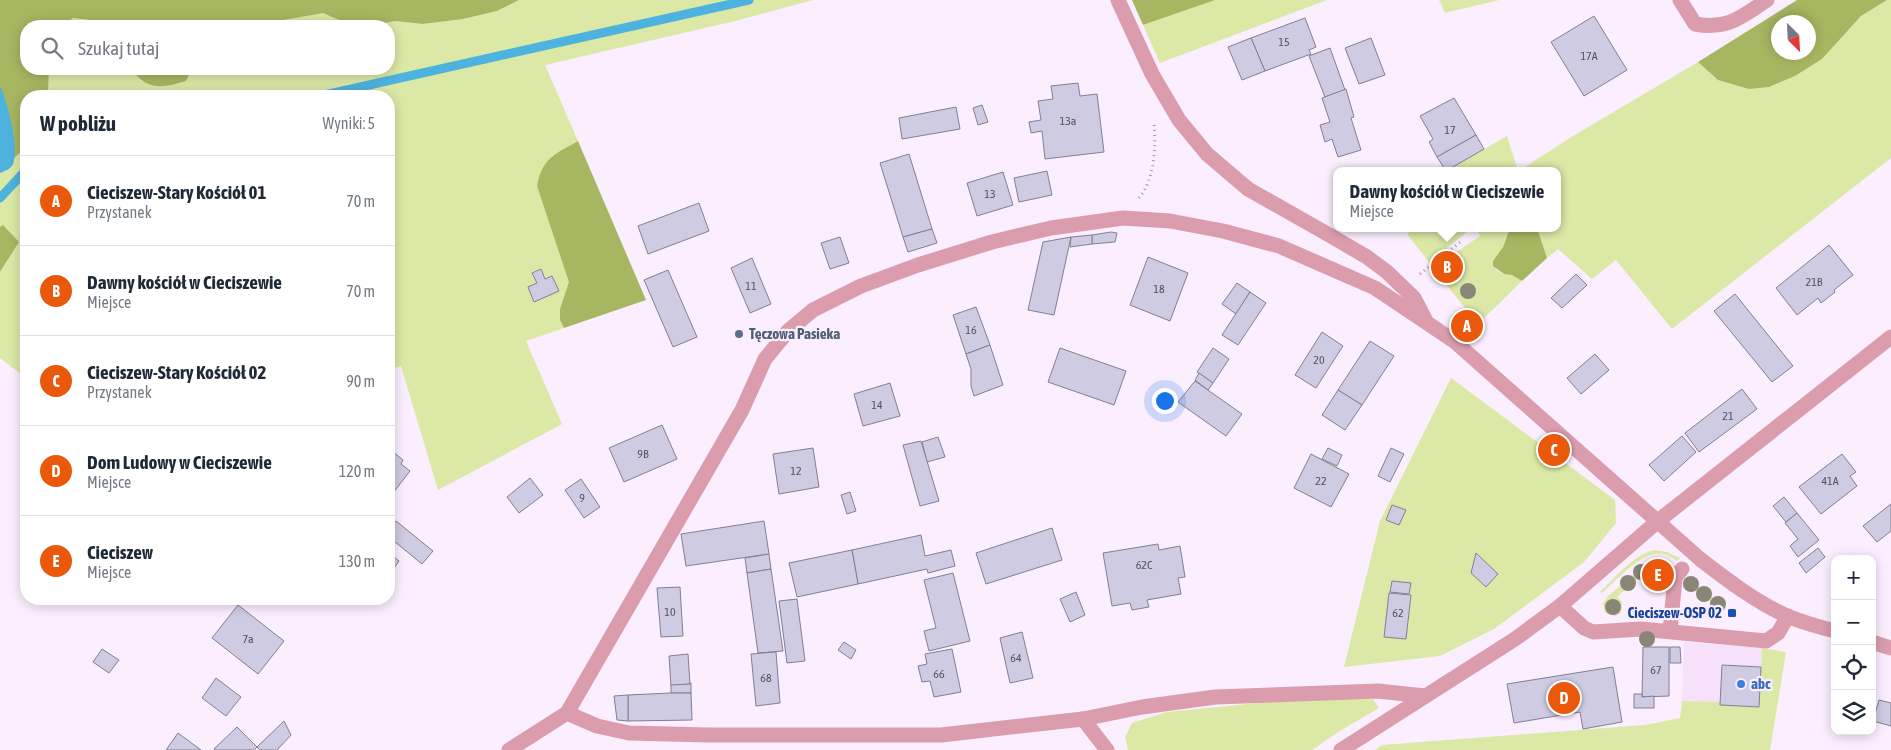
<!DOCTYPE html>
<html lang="pl">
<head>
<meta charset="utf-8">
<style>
  :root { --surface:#fff; --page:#f2f2f3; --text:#1f2937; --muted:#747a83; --line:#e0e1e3; --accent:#ea580c }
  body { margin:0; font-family:"Asap Condensed",sans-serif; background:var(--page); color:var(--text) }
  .controls { position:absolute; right:15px; bottom:15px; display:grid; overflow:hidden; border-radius:10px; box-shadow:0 2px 12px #0003 }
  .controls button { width:45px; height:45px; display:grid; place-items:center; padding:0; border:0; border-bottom:1px solid var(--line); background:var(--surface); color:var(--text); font:25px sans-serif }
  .compass { position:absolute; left:1771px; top:15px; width:45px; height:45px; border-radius:50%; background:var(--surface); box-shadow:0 2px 12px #0003; rotate:156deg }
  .you { position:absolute; left:1164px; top:400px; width:18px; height:18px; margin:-12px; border:4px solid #fff; border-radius:50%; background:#1a73e8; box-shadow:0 0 0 8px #1a73e833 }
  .badge { display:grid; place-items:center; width:32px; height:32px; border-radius:50%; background:var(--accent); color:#fff; font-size:16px; font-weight:700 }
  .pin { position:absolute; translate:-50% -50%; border:2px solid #fff; box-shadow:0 1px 5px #0006 }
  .popup { position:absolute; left:1333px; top:167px; width:228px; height:65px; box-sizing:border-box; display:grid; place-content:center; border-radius:10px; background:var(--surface); filter:drop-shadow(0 1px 4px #0005); font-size:16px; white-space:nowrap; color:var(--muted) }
  .popup b { font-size:19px; color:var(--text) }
  .popup::after { content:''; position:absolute; left:50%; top:100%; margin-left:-10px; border:10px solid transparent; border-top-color:var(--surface) }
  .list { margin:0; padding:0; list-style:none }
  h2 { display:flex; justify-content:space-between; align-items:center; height:65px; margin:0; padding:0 20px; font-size:21px }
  h2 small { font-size:16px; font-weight:400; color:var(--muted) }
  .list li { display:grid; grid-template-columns:32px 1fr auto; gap:15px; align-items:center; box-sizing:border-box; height:90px; padding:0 20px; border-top:1px solid var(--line) }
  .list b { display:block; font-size:19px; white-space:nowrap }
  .list p { margin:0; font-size:16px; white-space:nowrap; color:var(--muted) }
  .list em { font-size:16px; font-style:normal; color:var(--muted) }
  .icon { flex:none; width:28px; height:28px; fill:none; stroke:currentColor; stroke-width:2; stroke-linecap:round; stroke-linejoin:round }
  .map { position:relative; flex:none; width:1891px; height:750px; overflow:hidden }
  .search { position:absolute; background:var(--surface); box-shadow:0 2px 12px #0003; left:20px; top:20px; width:375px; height:55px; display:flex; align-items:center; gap:12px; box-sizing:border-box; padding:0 18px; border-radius:20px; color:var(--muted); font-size:19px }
  .panel { position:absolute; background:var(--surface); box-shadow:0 2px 12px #0003; left:20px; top:90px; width:375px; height:515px; border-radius:20px }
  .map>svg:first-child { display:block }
  .built { fill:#f6e0fa }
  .green { fill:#dbe8a6 }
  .forest { fill:#a7b661; fill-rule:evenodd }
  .water { fill:#4db3de }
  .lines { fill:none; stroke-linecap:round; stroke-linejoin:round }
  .stream { stroke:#4db3de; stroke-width:9 }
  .building { fill:#cecbe2; stroke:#827f94 }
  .path { stroke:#a298a4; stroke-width:3; stroke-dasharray:1 4; stroke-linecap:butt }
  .minor { stroke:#db9cad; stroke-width:15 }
  .tree { fill:#898678 }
  .service-dot { fill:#5c6f8a; stroke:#fbeefe; stroke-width:2 }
  .transit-dot { fill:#1a4fb4; stroke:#fbeefe; stroke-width:2 }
  .shop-dot { fill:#3f7fe0; stroke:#fbeefe; stroke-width:2 }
  .labels { text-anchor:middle; stroke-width:4.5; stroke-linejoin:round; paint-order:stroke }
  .number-label { font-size:12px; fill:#57525d }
  .service-label { font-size:15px; font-weight:bold; fill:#4e5e75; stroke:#fbeefe; text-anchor:start }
  .transit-label { font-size:15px; font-weight:bold; fill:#164399; stroke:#fbeefe; text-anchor:end }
  .shop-label { font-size:15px; font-weight:bold; fill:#366cbe; stroke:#fbeefe; text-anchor:start }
</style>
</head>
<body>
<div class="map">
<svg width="1891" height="750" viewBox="0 0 1891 750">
  <rect width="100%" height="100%" fill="#fbeefe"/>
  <path class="built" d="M1684,642l78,6 -3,59 -39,-2v-3l-38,-1z"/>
  <g class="green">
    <path d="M519,0h294l-82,22 -186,43 33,76 -26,15 -15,30 33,96 -10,27v11l4,8 -38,13 36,83 -124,66 -37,-124 -12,4v-274h-341l1,-27h82l11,12h44l6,-12h197v-43h-139l73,-14 16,8 36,5 20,-4 28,3 40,-5 34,-8z"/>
    <path d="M1215,0h112l-167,63 -17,-38z"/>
    <path d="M1439,0h60l-54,13z"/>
    <path d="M1887,0h4v158l-219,171 -56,-69 -24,19 -34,-30 -11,9 -10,-30h20v-57h-38l54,-35 125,-74 20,18 51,7 26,-11 27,-17 39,-43z"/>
    <path d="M73,18l17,2 8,6h-35z"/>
    <path d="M1507,136l11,35h-72z"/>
    <path d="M26,147v231l-26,-20v-86l19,-30 -16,-16 -3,1v-55z"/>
    <path d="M1416,228h56l-43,34 -22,-28z"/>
    <path d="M1476,228h34l-7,19 -10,14 3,9 8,4 8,1 10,6 -44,43 -45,-56 47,-32z"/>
    <path d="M1451,378l164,122 1,23 -32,39 -90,67 -54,27 -96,11 36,-146z"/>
    <path d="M1654,550l13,2 13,6 -2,3c-5,-2 -9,-6 -14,-7 -21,-5 -47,26 -62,39l-2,-1c16,-15 32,-36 54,-42z"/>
    <path d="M1657,560l9,2 7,4 -4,5 -11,-5 -11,4 -30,27 5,5 -1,11 -6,3 -10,-3 -2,-9 4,-7 39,-33z"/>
    <path d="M1686,577l40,31 -3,4 -40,-30z"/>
    <path d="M1762,648l24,4 -16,98h-395l7,-5 263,-20 35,-7 2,-17 38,1v3l39,2z"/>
    <path d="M1363,698l10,1 6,9 -41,24 -26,18h-184l-3,-13 7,-14 35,-11 101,-10z"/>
  </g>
  <g class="forest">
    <path d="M0,0h519l-22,11 -34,8 -40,5 -28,-3 -20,4 -36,-5 -16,-7 -73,13h-152l-8,-6 -17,-2 -10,8h-37v43h23l-1,27h-22v51l-26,25z"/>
    <path d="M1132,0h83l-72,25z"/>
    <path d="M1797,0h90l-26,16 -39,43 -27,17 -26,11 -20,2 -31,-9 -20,-18zM1808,22v30h-30v-30z"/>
    <path d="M131,69h61l-6,12c-23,7 -39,10 -55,-12z"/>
    <path d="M578,141l68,159 -82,28 -4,-8v-11l9,-27 -32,-96c6,-29 17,-31 41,-45z"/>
    <path d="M3,225l16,17 -19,30v-45z"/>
    <path d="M1510,228h27l10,30 -25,23 -10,-6 -8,-1 -11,-8v-5l10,-14z"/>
  </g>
  <path class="water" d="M0,86c7,14 20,64 13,78 -2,5 -8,7 -13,9z"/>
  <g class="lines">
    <g class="stream">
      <path d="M320,96l429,-96"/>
      <path d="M0,198l26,-28"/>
    </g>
  </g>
  <g class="building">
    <path d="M1594,16l33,54 -43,26 -33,-54z"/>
    <path d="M1305,18l11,29 -7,3 2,4 -46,17 -14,-33z"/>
    <path d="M1251,38l14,33 -23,9 -14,-33z"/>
    <path d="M1371,38l14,37 -26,9 -14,-36z"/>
    <path d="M1330,48l15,42 -20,7 -16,-41z"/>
    <path d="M1078,83l2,13 17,-2 7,58 -59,7 -3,-28 -11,2 -2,-11 12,-2 -3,-19 15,-2 -2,-13z"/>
    <path d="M1346,89l8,28 -3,1 10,32 -23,7 -6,-18 -7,3 -5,-17 10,-3 -8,-24z"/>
    <path d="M1454,98l22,37 -39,22 -8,-15 4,-3 -13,-23z"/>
    <path d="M982,105l6,17 -10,3 -5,-17z"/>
    <path d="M956,107l4,22 -58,10 -3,-21z"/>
    <path d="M1476,135l8,14 -38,22 -9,-14z"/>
    <path d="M909,154l23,75 -29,8 -23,-74z"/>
    <path d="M1047,171l5,24 -33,7 -5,-24z"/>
    <path d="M1003,172l10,33 -36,11 -10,-33z"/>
    <path d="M699,203l10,28 -61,23 -10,-28z"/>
    <path d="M932,229l5,14 -29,9 -5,-15z"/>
    <path d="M1111,232l6,1 -2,9 -23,2v-9z"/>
    <path d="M1092,235v9l-22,3 1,-10z"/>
    <path d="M840,237l9,26 -19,6 -9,-26z"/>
    <path d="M1071,237l-17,78 -26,-5 15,-68z"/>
    <path d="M1829,245l24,30 -19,15 1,2 -14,11 -3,-5 -21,17 -21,-27z"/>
    <path d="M1148,257l40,16 -18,48 -40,-16z"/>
    <path d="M752,258l19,46 -21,9 -19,-45z"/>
    <path d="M541,269l4,10 7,-3 7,15 -25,11 -6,-15 9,-4 -5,-10z"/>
    <path d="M668,270l29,67 -24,10 -29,-67z"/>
    <path d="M1576,274l11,11 -25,23 -11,-10z"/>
    <path d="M1237,283l13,9 -14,22 -14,-10z"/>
    <path d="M1250,292l16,11 -28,42 -16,-10z"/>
    <path d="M1735,294l58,72 -21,16 -58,-71z"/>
    <path d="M976,307l14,38 -24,9 -13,-39z"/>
    <path d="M1322,332l21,14 -27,42 -21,-13z"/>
    <path d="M1370,341l24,15 -32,49 -24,-15z"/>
    <path d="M990,345l13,40 -29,11 -3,-10v-17l-5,-15z"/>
    <path d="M1060,348l66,23 -12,34 -66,-23z"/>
    <path d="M1213,348l16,11 -16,24 -16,-11z"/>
    <path d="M1595,354l14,16 -28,24 -14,-16z"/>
    <path d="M1199,373l14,10 -5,7 -13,-10z"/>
    <path d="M1195,381l47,33 -16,22 -48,-34z"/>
    <path d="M890,383l10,33 -37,10 -9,-32z"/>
    <path d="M1742,389l15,20 -58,43 -14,-19z"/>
    <path d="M1338,390l24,15 -17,25 -23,-15z"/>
    <path d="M662,425l15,34 -53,23 -15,-34z"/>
    <path d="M1682,436l14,16 -32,29 -15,-16z"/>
    <path d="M938,437l7,20 -18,5 -5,-20z"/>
    <path d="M921,441l18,60 -19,5 -17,-61z"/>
    <path d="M813,448l6,39 -40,7 -6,-40z"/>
    <path d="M1328,448l14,7 -5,11 -15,-7z"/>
    <path d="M1391,448l13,6 -14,28 -12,-6z"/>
    <path d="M393,452l10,8 -2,4 9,7 -21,27v-44l1,1z"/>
    <path d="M1311,454l38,20 -18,33 -37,-19z"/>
    <path d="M1842,454l14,18 -6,4 7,10 -36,28 -22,-27z"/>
    <path d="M530,478l13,17 -24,18 -12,-16z"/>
    <path d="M581,479l19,28 -16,11 -19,-28z"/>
    <path d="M850,492l6,19 -9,3 -6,-19z"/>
    <path d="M1784,497l13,16 -11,9 -13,-16z"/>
    <path d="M1891,504v27l-14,11 -14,-16z"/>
    <path d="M1392,505l14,5 -7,15 -13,-5z"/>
    <path d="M1797,513l22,27 -21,17 -8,-11 8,-7 -13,-16z"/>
    <path d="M396,521l37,30 -11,13 -33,-27v-7z"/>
    <path d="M764,521l5,33 -83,12 -5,-32z"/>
    <path d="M1052,528l10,32 -76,24 -10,-31z"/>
    <path d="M921,535l4,21 26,-6 4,16 -27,7 -1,-4 -69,15 -6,-34z"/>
    <path d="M1158,544l1,6 21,-4 5,31 -7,1 3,16 -34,6 2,7 -17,3 -2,-7 -18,3 -9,-53z"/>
    <path d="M1818,548l7,9 -19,16 -7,-10z"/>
    <path d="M852,550l6,34 -61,13 -8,-34z"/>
    <path d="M389,553l10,8 -10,14z"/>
    <path d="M1476,553l22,21 -12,13 -15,-14z"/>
    <path d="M769,554l2,15 -24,4 -2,-15z"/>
    <path d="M771,569l12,82 -25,2 -11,-80z"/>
    <path d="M953,573l17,68 -41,10 -5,-20 12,-3 -12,-48z"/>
    <path d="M1392,581l19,2 -2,11 -19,-2z"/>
    <path d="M680,587l3,49 -22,1 -4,-49z"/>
    <path d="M1076,592l9,23 -15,7 -10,-23z"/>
    <path d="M1389,593l22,2 -5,44 -22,-2z"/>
    <path d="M797,599l8,62 -18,2 -8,-62z"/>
    <path d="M238,605l46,36 -26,33 -46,-36z"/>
    <path d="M1022,632l11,46 -23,5 -10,-45z"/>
    <path d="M844,642l12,8 -5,9 -13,-9z"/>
    <path d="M1643,647h26v49l-27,1z"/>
    <path d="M1670,647h10l1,16h-11z"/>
    <path d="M102,649l17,11 -10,13 -16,-11z"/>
    <path d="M952,649l9,43 -27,5 -4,-16 -8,1 -4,-16 9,-2 -2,-10z"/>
    <path d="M776,652l4,51 -24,3 -5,-52z"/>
    <path d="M688,654l2,30 -19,2 -2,-30z"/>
    <path d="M1722,665l39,2 -2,40 -39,-2z"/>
    <path d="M1613,667l9,55 -39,7 -3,-17 -66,11 -7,-39z"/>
    <path d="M216,678l25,19 -15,19 -24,-18z"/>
    <path d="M690,683h1v10h-20v-8l19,-1z"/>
    <path d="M671,693h20l1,27 -64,1v-26z"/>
    <path d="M1634,694h8v3l12,-1v12h-20z"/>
    <path d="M628,695v26l-11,-1 -3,-24z"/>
    <path d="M1879,700l12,3v23l-18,-5z"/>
    <path d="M284,721l7,14 -14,15h-17l-3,-3z"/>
    <path d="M237,727l20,20 -3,3h-39l-1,-1z"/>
    <path d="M178,733l23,17h-35z"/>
  </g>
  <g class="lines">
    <g class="path">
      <path d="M1139,198c16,-19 17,-52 15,-75"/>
      <path d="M1420,274l43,-34"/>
    </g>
    <g class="minor">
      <path d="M1118,0l34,74 27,46 28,34 41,35 83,47 36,21 20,15 27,26 11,21"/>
      <path d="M1680,0l15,24c33,6 46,-7 72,-24"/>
      <path d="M1560,606l24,22 9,4 48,-3 125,12 12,-8 10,-17"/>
      <path d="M1670,631l5,-53 7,-9"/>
      <path d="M1872,642l19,6"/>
      <path d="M567,713l30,13 32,7 79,2h233l142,-16 59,-12 73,-10 163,-6 47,5"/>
      <path d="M1083,719l24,31"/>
      <path d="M509,750l58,-37 175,-303 23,-51 23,-28 25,-21 48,-24 57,-21 74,-23 59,-14 72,-10 47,3 53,10 56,15 96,42 79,53 246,218c27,21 56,43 87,57 15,6 32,11 48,15"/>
      <path d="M1341,750l174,-111 45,-33 98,-85 233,-184"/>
    </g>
  </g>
  <g class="tree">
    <circle cx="1468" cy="291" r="8"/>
    <circle cx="1641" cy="572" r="8"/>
    <circle cx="1628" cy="583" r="8"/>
    <circle cx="1691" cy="584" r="8"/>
    <circle cx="1704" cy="594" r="8"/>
    <circle cx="1718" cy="604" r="8"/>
    <circle cx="1613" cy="607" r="8"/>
    <circle cx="1647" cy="639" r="8"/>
  </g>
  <circle class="service-dot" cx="739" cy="334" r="5"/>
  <rect class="transit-dot" x="1727" y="608" width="10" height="10" rx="2.5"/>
  <circle class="shop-dot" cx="1741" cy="684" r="5"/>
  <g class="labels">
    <g class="number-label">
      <text x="1284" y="46">15</text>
      <text x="1589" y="60">17A</text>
      <text x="1068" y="125">13a</text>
      <text x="1450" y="134">17</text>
      <text x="990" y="198">13</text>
      <text x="1814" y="286">21B</text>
      <text x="751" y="290">11</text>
      <text x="1159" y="293">18</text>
      <text x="971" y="334">16</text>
      <text x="1319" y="364">20</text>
      <text x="877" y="409">14</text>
      <text x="1728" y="420">21</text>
      <text x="643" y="458">9B</text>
      <text x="796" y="475">12</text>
      <text x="1321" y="485">22</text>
      <text x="1830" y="485">41A</text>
      <text x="582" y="502">9</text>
      <text x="1144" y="569">62C</text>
      <text x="670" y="616">10</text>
      <text x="1398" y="617">62</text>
      <text x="248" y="643">7a</text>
      <text x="1016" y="662">64</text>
      <text x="1656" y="674">67</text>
      <text x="939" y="678">66</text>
      <text x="766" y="682">68</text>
    </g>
    <g class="service-label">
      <text x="749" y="339">Tęczowa Pasieka</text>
    </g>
    <g class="transit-label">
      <text x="1722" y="618">Cieciszew-OSP 02</text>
    </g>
    <g class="shop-label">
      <text x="1751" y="689">abc</text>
    </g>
  </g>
</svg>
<div class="controls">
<button>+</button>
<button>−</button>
<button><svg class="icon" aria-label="locate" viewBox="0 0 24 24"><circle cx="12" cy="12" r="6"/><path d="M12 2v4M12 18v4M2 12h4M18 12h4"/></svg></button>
<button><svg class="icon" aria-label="layers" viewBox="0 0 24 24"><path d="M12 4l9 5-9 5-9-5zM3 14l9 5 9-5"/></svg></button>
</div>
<svg class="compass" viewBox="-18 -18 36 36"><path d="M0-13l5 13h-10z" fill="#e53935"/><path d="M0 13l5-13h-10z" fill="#747a83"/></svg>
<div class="you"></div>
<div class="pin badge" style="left:1467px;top:326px">A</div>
<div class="pin badge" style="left:1447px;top:267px">B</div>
<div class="popup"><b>Dawny kościół w Cieciszewie</b>Miejsce</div>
<div class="pin badge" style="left:1554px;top:450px">C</div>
<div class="pin badge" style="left:1564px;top:698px">D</div>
<div class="pin badge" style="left:1658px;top:575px">E</div>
<div class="search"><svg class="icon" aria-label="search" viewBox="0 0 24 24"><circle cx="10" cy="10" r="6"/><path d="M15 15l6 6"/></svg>Szukaj tutaj</div>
<section class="panel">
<h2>W pobliżu<small>Wyniki: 5</small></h2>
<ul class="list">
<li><span class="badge">A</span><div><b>Cieciszew-Stary Kościół 01</b><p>Przystanek</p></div><em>70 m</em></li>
<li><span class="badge">B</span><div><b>Dawny kościół w Cieciszewie</b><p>Miejsce</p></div><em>70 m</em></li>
<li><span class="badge">C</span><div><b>Cieciszew-Stary Kościół 02</b><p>Przystanek</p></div><em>90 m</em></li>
<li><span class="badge">D</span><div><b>Dom Ludowy w Cieciszewie</b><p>Miejsce</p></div><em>120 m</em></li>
<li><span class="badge">E</span><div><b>Cieciszew</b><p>Miejsce</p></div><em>130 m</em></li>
</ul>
</section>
</div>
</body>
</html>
